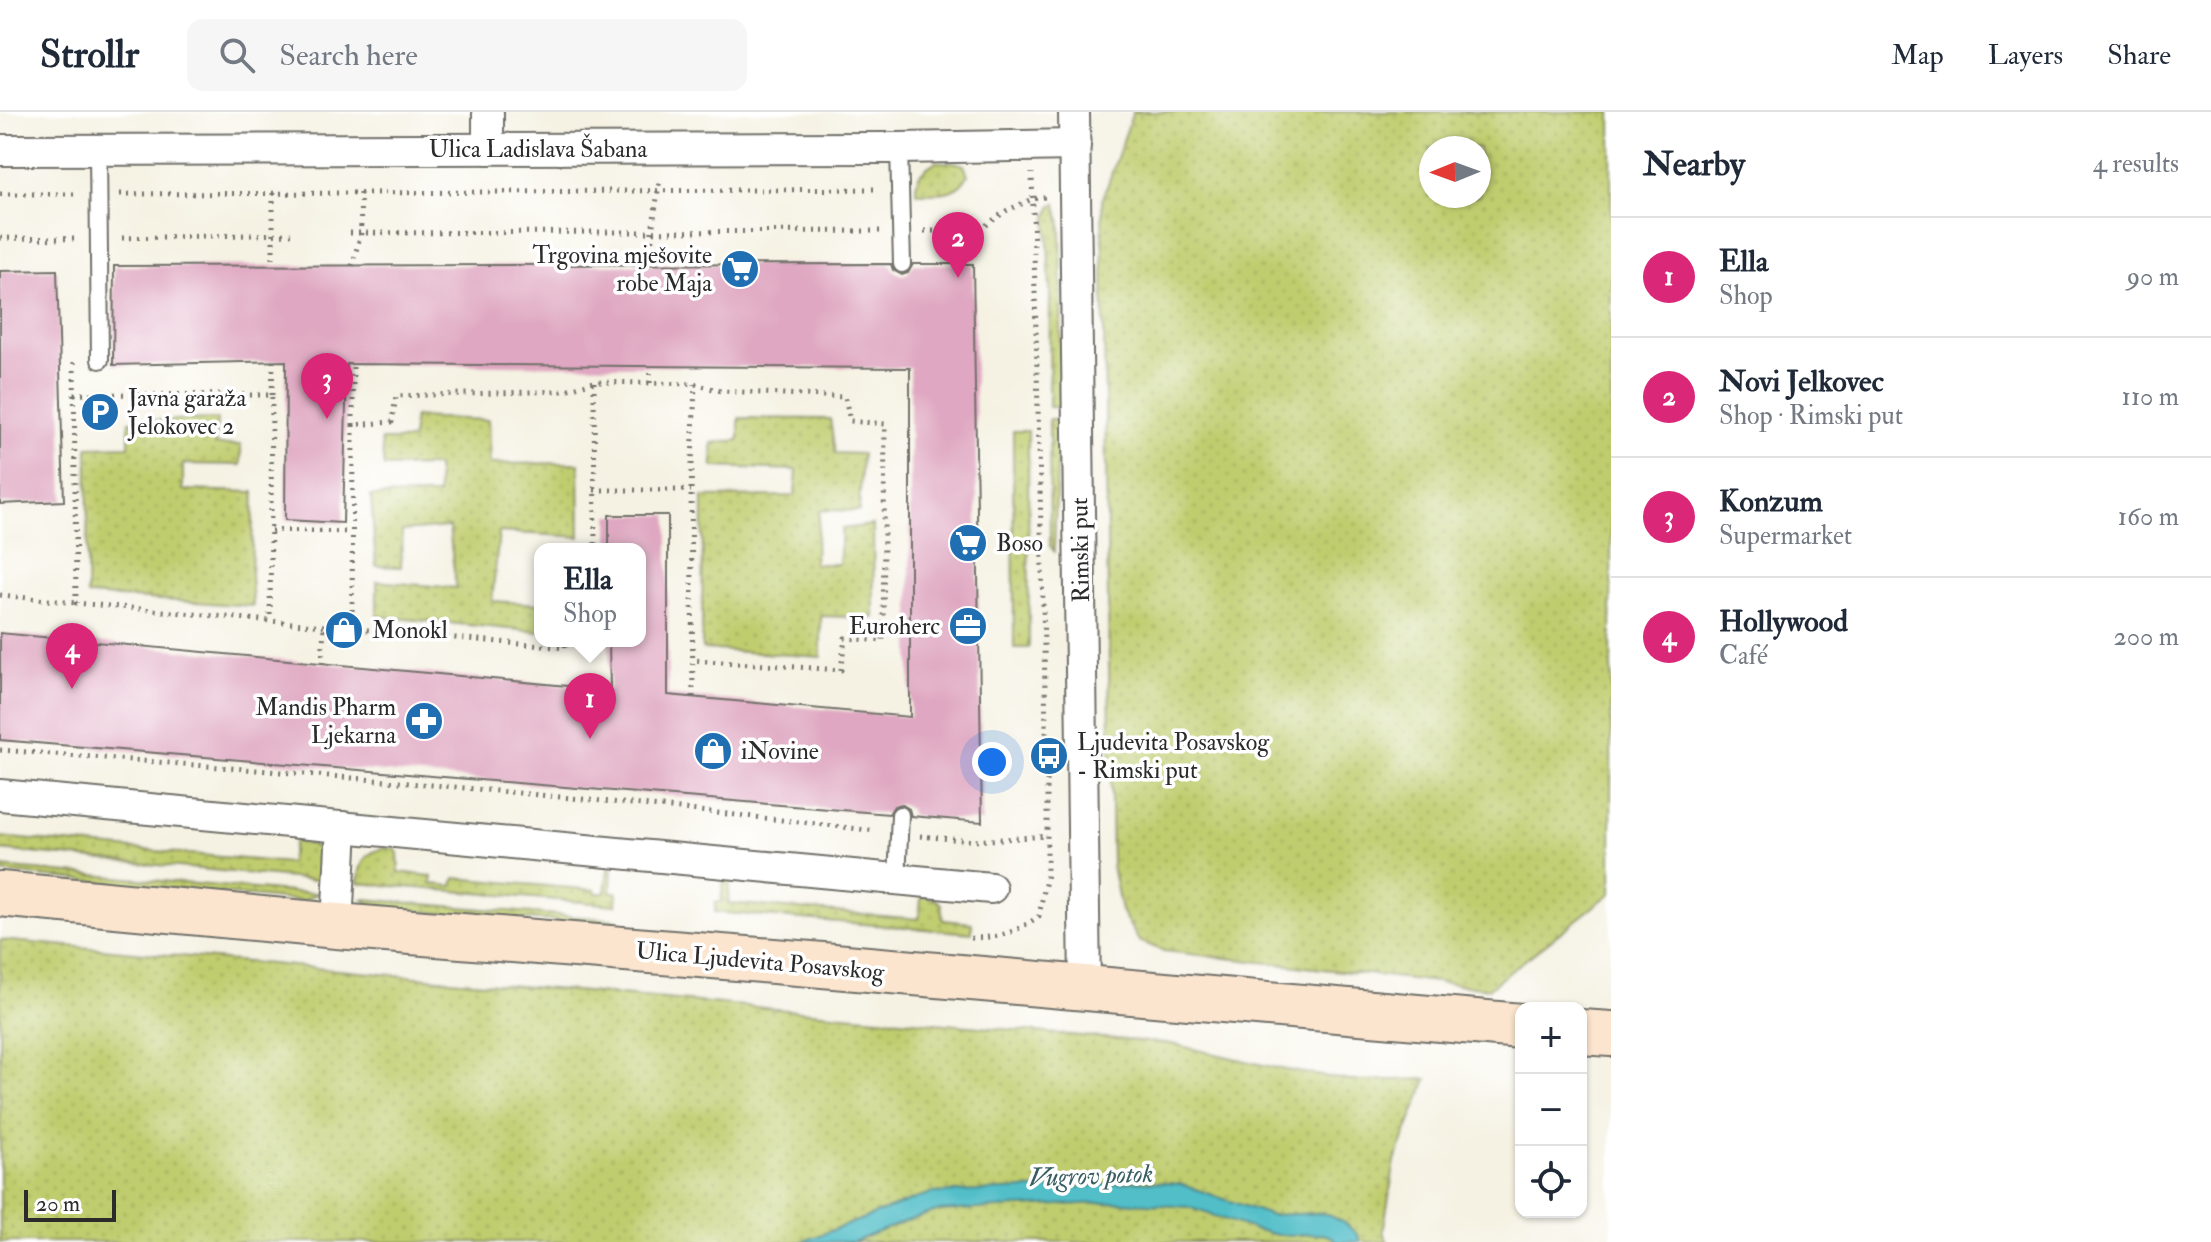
<!DOCTYPE html>
<html lang="en">
<head>
<meta charset="utf-8">
<style>
  :root { --surface:#fff; --page:#f6f6f7; --text:#1f2937; --muted:#747a83; --line:#e0e1e3; --accent:#db2777 }
  body { margin:0; font-family:"IM FELL Double Pica",serif; background:var(--page); color:var(--text) }
  .controls { position:absolute; right:24px; bottom:24px; display:grid; overflow:hidden; border-radius:16px; box-shadow:0 2px 6px #0004 }
  .controls button { width:72px; height:72px; display:grid; place-items:center; padding:0; border:0; border-bottom:2px solid var(--line); background:var(--surface); color:var(--text); font:40px sans-serif }
  .compass { position:absolute; left:1419px; top:24px; width:72px; height:72px; border-radius:50%; background:var(--surface); box-shadow:0 2px 6px #0004; rotate:269deg }
  .scale { position:absolute; left:24px; bottom:20px; width:92px; box-sizing:border-box; padding-left:8px; border:4px solid #2b2b2b; border-top:0; font-size:22px; line-height:28px; white-space:nowrap; color:#2b2b2b; -webkit-text-stroke:6px #fff; paint-order:stroke }
  .you { position:absolute; left:992px; top:650px; width:28px; height:28px; margin:-20px; border:6px solid #fff; border-radius:50%; background:#1a73e8; box-shadow:0 0 0 12px #1a73e833 }
  .badge { display:grid; place-items:center; width:52px; height:52px; border-radius:50%; background:var(--accent); color:#fff; font-size:26px; font-weight:700 }
  .pin { position:absolute; translate:-50% -66px; filter:drop-shadow(0 2px 4px #0008) }
  .pin::after { content:''; position:absolute; top:42px; width:28px; height:24px; background:inherit; clip-path:polygon(0 0,100% 0,50% 100%) }
  .popup { position:absolute; left:534px; top:431px; width:112px; height:104px; box-sizing:border-box; display:grid; place-content:center; border-radius:16px; background:var(--surface); filter:drop-shadow(0 2px 6px #0005); font-size:26px; white-space:nowrap; color:var(--muted) }
  .popup b { font-size:30px; color:var(--text) }
  .popup::after { content:''; position:absolute; left:50%; top:100%; margin-left:-16px; border:16px solid transparent; border-top-color:var(--surface) }
  .list { margin:0; padding:0; list-style:none }
  h2 { display:flex; justify-content:space-between; align-items:center; height:104px; margin:0; padding:0 32px; font-size:34px }
  h2 small { font-size:26px; font-weight:400; color:var(--muted) }
  .list li { display:grid; grid-template-columns:52px 1fr auto; gap:24px; align-items:center; box-sizing:border-box; height:120px; padding:0 32px; border-top:2px solid var(--line) }
  .list b { display:block; font-size:30px; white-space:nowrap }
  .list p { margin:0; font-size:26px; white-space:nowrap; color:var(--muted) }
  .list em { font-size:26px; font-style:normal; color:var(--muted) }
  .icon { flex:none; width:44px; height:44px; fill:none; stroke:currentColor; stroke-width:2; stroke-linecap:round; stroke-linejoin:round }
  .map { position:relative; flex:none; width:1611px; height:1130px; overflow:hidden }
  header { display:flex; align-items:center; gap:48px; box-sizing:border-box; height:112px; padding:0 40px; background:var(--surface); border-bottom:2px solid var(--line) }
  header strong { font-size:38px }
  nav { display:flex; gap:44px; margin-inline-start:auto; font-size:28px }
  .search { width:560px; height:72px; background:var(--page); display:flex; align-items:center; gap:20px; box-sizing:border-box; padding:0 28px; border-radius:16px; color:var(--muted); font-size:30px }
  main { display:flex }
  aside { flex:1; background:var(--surface) }
  .map>svg:first-child { display:block }
  .grass { fill:url(#grass-dots); stroke:#767c4c; stroke-width:2; fill-rule:evenodd }
  .water { fill:#51bec8; stroke:#3e747a; stroke-width:2 }
  .building { fill:#dfa7c1 }
  .lines { fill:none; stroke-linecap:round; stroke-linejoin:round }
  .lane-casing { stroke:#72716b; stroke-width:20 }
  .street-casing { stroke:#72716b; stroke-width:34 }
  .secondary-casing { stroke:#72716b; stroke-width:48 }
  .path { stroke:#72716b; stroke-width:5; stroke-dasharray:2 6; stroke-linecap:butt }
  .lane { stroke:#fff; stroke-width:16 }
  .street { stroke:#fff; stroke-width:30 }
  .secondary { stroke:#fbe5cf; stroke-width:44 }
  .labels { text-anchor:middle; stroke-width:7; stroke-linejoin:round; paint-order:stroke }
  .street-label { font-size:24px; fill:#2b2b2b; stroke:#fff }
  .poi-label { font-size:24px; fill:#2b2b2b; stroke:#fff; text-anchor:start }
  .water-label { font-size:26px; font-style:italic; fill:#385e62; stroke:#fff }
</style>
</head>
<body>
<header>
<strong>Strollr</strong>
<div class="search"><svg class="icon" aria-label="search" viewBox="0 0 24 24"><circle cx="10" cy="10" r="6"/><path d="M15 15l6 6"/></svg>Search here</div>
<nav><a>Map</a><a>Layers</a><a>Share</a></nav>
</header>
<main>
<div class="map">
<svg width="1611" height="1130" viewBox="0 0 1611 1130">
  <defs>
    <pattern id="grass-dots" width="8" height="8" patternUnits="userSpaceOnUse" patternTransform="scale(2)"><rect width="8" height="8" fill="#c0cd6e"/><path d="M2 2h.1M6 6h.1" fill="none" stroke="#a5b05f" stroke-width="1.8" stroke-linecap="round"/></pattern>
  </defs>
  <rect width="100%" height="100%" fill="#fff"/>
  <filter id="ink" filterUnits="userSpaceOnUse"><feTurbulence type="fractalNoise" baseFrequency=".0125" numOctaves="2"/><feDisplacementMap in="SourceGraphic" scale="16" xChannelSelector="R" yChannelSelector="G"/><feConvolveMatrix kernelMatrix="1 2 1 2 8 2 1 2 1" color-interpolation-filters="sRGB"/></filter>
  <filter id="wash" filterUnits="userSpaceOnUse"><feTurbulence type="fractalNoise" baseFrequency=".006" numOctaves="4" result="noise"/><feDisplacementMap in="SourceGraphic" scale="32" xChannelSelector="R" yChannelSelector="G"/><feGaussianBlur stdDeviation="1.8" result="paint"/><feColorMatrix in="noise" values="0 0 0 0 0 0 0 0 0 0 0 0 0 0 0 0 0 1.4 0 .05"/><feComposite in="paint" operator="in"/></filter>
  <g filter="url(#wash)">
    <rect width="100%" height="100%" fill="#f5f2e3"/>
    <g class="grass">
      <path d="M1133,0h478v781l-122,95 -325,-37 -25,-10 -18,-30 -9,-45 -10,-665zM1431,36h48v48h-48z"/>
      <path d="M935,50h19l10,3 4,10c-11,22 -31,17 -52,18 -1,-17 6,-23 19,-31z"/>
      <path d="M1056,91l5,21 1,70 -3,113h-10l1,-117 -3,-73 5,-12z"/>
      <path d="M414,305l74,3 2,44 89,-1 1,74 -81,-5 -7,69 48,3v28l-163,-16v-35l79,7 -7,-61 -47,4 -1,36 -25,-1 -5,-70 67,-1 -1,-29 -53,1 -3,-27h31z"/>
      <path d="M739,306l91,1 5,34 27,1 -3,57 -39,-1 -6,54h25l3,-35 31,-4 1,93 -53,-2v41l-119,-8 1,-152 92,-1 2,-26 -84,-3 -1,-24 27,-3z"/>
      <path d="M217,307l-2,26h26v20l-58,-1v26l71,2 -3,83 2,31 -166,-11 1,-148 41,-1v-25z"/>
      <path d="M1049,307h10l-5,132 -4,-5z"/>
      <path d="M1013,319h15l1,217h-15z"/>
      <path d="M0,725l289,26 6,-23c28,4 29,16 29,41l-324,-31z"/>
      <path d="M384,736l11,1 3,4 1,19 33,4 -1,8 22,2 2,-8 140,12 1,3h9l3,-25 4,1 -1,23h6l-1,13 -258,-22c2,-20 6,-30 26,-35z"/>
      <path d="M0,755l291,25 27,1 -15,8 -296,-28 -7,-1z"/>
      <path d="M724,767l6,1 -2,23 191,16 2,-20 3,-3 12,3 5,5 2,16 29,3v10l-257,-21v-10h6z"/>
      <path d="M363,787l254,21 2,4 -137,-7 -110,-10z"/>
      <path d="M0,828l1172,104 109,25 70,12 76,-2 -32,82 -12,71 5,10h-1388z"/>
    </g>
    <path class="water" d="M1138,1069l43,3 89,31 53,-2 22,10 13,12 3,7h-24l-5,-5 -9,-3 -46,1 -24,-6 -65,-22 -66,-5 -185,9 -33,11 -51,20h-52l130,-49 146,-6z"/>
    <g id="blocks">
      <g class="building">
        <path d="M891,152l2,6 9,5 6,-2 5,-9h60l9,558 -71,-6 -2,-7 -8,-5 -7,2 -5,8 -889,-74v-107l610,57 -1,-49h31v-92h-31v-34h59v180l242,22v-349l-563,-4 -4,159 -58,-3 1,-159 -173,4 1,-99z"/>
        <path d="M57,158l7,231 -64,3v-233z"/>
      </g>
    </g>
  </g>
  <g filter="url(#ink)">
    <use href="#blocks" fill-opacity="0" stroke="#72716b" stroke-width="2"/>
    <g class="lines">
      <g class="lane-casing">
        <g id="lane">
          <path d="M899,36l3,116"/>
          <path d="M98,38l2,210"/>
          <path d="M897,768l3,-65"/>
        </g>
      </g>
      <g class="street-casing">
        <g id="street">
          <path d="M1074,0l11,877"/>
          <path d="M488,37v-37"/>
          <path d="M0,38l899,-2 176,-3"/>
          <path d="M0,683l991,93"/>
          <path d="M337,814l5,-99"/>
        </g>
      </g>
      <g class="secondary-casing">
        <g id="secondary">
          <path d="M0,782l337,32 474,38 710,62"/>
          <path d="M1581,920l30,2"/>
        </g>
      </g>
      <g class="path">
        <path d="M273,81v73"/>
        <path d="M360,81l519,-4"/>
        <path d="M0,82h75"/>
        <path d="M120,82l240,-1 1,40 -9,33"/>
        <path d="M924,119h54l28,-20 26,-12 13,-2"/>
        <path d="M350,121l531,-2"/>
        <path d="M0,126l79,1"/>
        <path d="M122,126l169,-4"/>
        <path d="M651,153l1,-33 8,-54"/>
        <path d="M74,250l2,241 248,23"/>
        <path d="M594,270l1,167"/>
        <path d="M650,271v-16"/>
        <path d="M74,282l198,1 -2,226"/>
        <path d="M272,283l1,-34"/>
        <path d="M353,313v-61"/>
        <path d="M594,378h97"/>
        <path d="M271,418l80,2"/>
        <path d="M0,483l76,8"/>
        <path d="M352,515l1,-202 39,-3 4,-26 166,-5 32,-9 101,2 26,7 124,6 5,24 35,3 -2,217 -38,-3 -4,32 -149,-10"/>
        <path d="M322,551l2,-37 241,22 1,-7"/>
        <path d="M693,585l-2,-207 4,-106"/>
        <path d="M0,638c293,22 585,46 876,81"/>
        <path d="M920,724l54,5 73,-5"/>
        <path d="M971,826c28,0 44,-5 68,-22l8,-42v-109l-15,-592"/>
      </g>
      <use href="#lane" class="lane"/>
      <use href="#street" class="street"/>
      <use href="#secondary" class="secondary"/>
    </g>
  </g>
  <defs>
    <g id="supermarket-disc" transform="scale(2)"><circle r="9.5" fill="#1f6fb2" stroke="#fff"/><path d="M-6-5.5h2.5l.6 2H6L4.5 2H-2.5L-4.4-4H-6ZM-1.5 3.2a1.3 1.3 0 1 0 .1 0ZM3 3.2a1.3 1.3 0 1 0 .1 0Z" fill="#fff"/></g>
    <g id="parking-disc" transform="scale(2)"><circle r="9.5" fill="#1f6fb2" stroke="#fff"/><path d="M-3.5-5.5H1a3.5 3.5 0 0 1 0 7H-1V5.5H-3.5ZM-1-3.4V-.6H.8a1.4 1.4 0 0 0 0-2.8Z" fill="#fff"/></g>
    <g id="office-disc" transform="scale(2)"><circle r="9.5" fill="#1f6fb2" stroke="#fff"/><path d="M-6-3h4V-5.5h4V-3h4V5H-6ZM-1-4.5V-3h2v-1.5ZM-6 0V1H6V0Z" fill="#fff"/></g>
    <g id="shop-disc" transform="scale(2)"><circle r="9.5" fill="#1f6fb2" stroke="#fff"/><path d="M-5-2.5h2.3a2.7 3.5 0 0 1 5.4 0H5L5.5 6h-11ZM-1.5-2.5h3a1.5 2.3 0 0 0-3 0Z" fill="#fff"/></g>
    <g id="pharmacy-disc" transform="scale(2)"><circle r="9.5" fill="#1f6fb2" stroke="#fff"/><path d="M-2-6h4v4h4v4h-4v4h-4v-4h-4v-4h4Z" fill="#fff"/></g>
    <g id="bus-disc" transform="scale(2)"><circle r="9.5" fill="#1f6fb2" stroke="#fff"/><path d="M-5-6H5V4H4V6H2V4H-2V6H-4V4H-5ZM-3.5-4V0h7V-4ZM-3.5 1.2v1.5H-2V1.2ZM2 1.2v1.5H3.5V1.2Z" fill="#fff"/></g>
  </defs>
  <g fill-rule="evenodd">
    <use href="#supermarket-disc" x="740" y="157"/>
    <use href="#parking-disc" x="100" y="300"/>
    <use href="#supermarket-disc" x="968" y="431"/>
    <use href="#office-disc" x="968" y="514"/>
    <use href="#shop-disc" x="344" y="518"/>
    <use href="#pharmacy-disc" x="424" y="609"/>
    <use href="#shop-disc" x="713" y="639"/>
    <use href="#bus-disc" x="1049" y="644"/>
  </g>
  <g class="labels">
    <g class="street-label">
      <text x="538" y="45">Ulica Ladislava Šabana</text>
      <text transform="translate(1080 438) rotate(-91)" y="8">Rimski put</text>
      <text transform="translate(760 849) rotate(5)" y="8">Ulica Ljudevita Posavskog</text>
    </g>
    <g class="poi-label">
      <text x="712" y="151" text-anchor="end">Trgovina mješovite<tspan x="712" dy="28">robe Maja</tspan></text>
      <text x="128" y="294">Javna garaža<tspan x="128" dy="28">Jelokovec 2</tspan></text>
      <text x="996" y="439">Boso</text>
      <text x="940" y="522" text-anchor="end">Euroherc</text>
      <text x="372" y="526">Monokl</text>
      <text x="396" y="603" text-anchor="end">Mandis Pharm<tspan x="396" dy="28">Ljekarna</tspan></text>
      <text x="1077" y="638">Ljudevita Posavskog<tspan x="1077" dy="28">- Rimski put</tspan></text>
      <text x="741" y="647">iNovine</text>
    </g>
    <g class="water-label">
      <text transform="translate(1091 1063) rotate(-2)" y="9">Vugrov potok</text>
    </g>
  </g>
</svg>
<div class="controls">
<button>+</button>
<button>−</button>
<button><svg class="icon" aria-label="locate" viewBox="0 0 24 24"><circle cx="12" cy="12" r="6"/><path d="M12 2v4M12 18v4M2 12h4M18 12h4"/></svg></button>
</div>
<svg class="compass" viewBox="-18 -18 36 36"><path d="M0-13l5 13h-10z" fill="#e53935"/><path d="M0 13l5-13h-10z" fill="#747a83"/></svg>
<div class="scale">20 m</div>
<div class="you"></div>
<div class="pin badge" style="left:590px;top:627px">1</div>
<div class="popup"><b>Ella</b>Shop</div>
<div class="pin badge" style="left:958px;top:166px">2</div>
<div class="pin badge" style="left:327px;top:307px">3</div>
<div class="pin badge" style="left:72px;top:577px">4</div>
</div>
<aside>
<h2>Nearby<small>4 results</small></h2>
<ul class="list">
<li><span class="badge">1</span><div><b>Ella</b><p>Shop</p></div><em>90 m</em></li>
<li><span class="badge">2</span><div><b>Novi Jelkovec</b><p>Shop · Rimski put</p></div><em>110 m</em></li>
<li><span class="badge">3</span><div><b>Konzum</b><p>Supermarket</p></div><em>160 m</em></li>
<li><span class="badge">4</span><div><b>Hollywood</b><p>Café</p></div><em>200 m</em></li>
</ul>
</aside>
</main>
</body>
</html>
